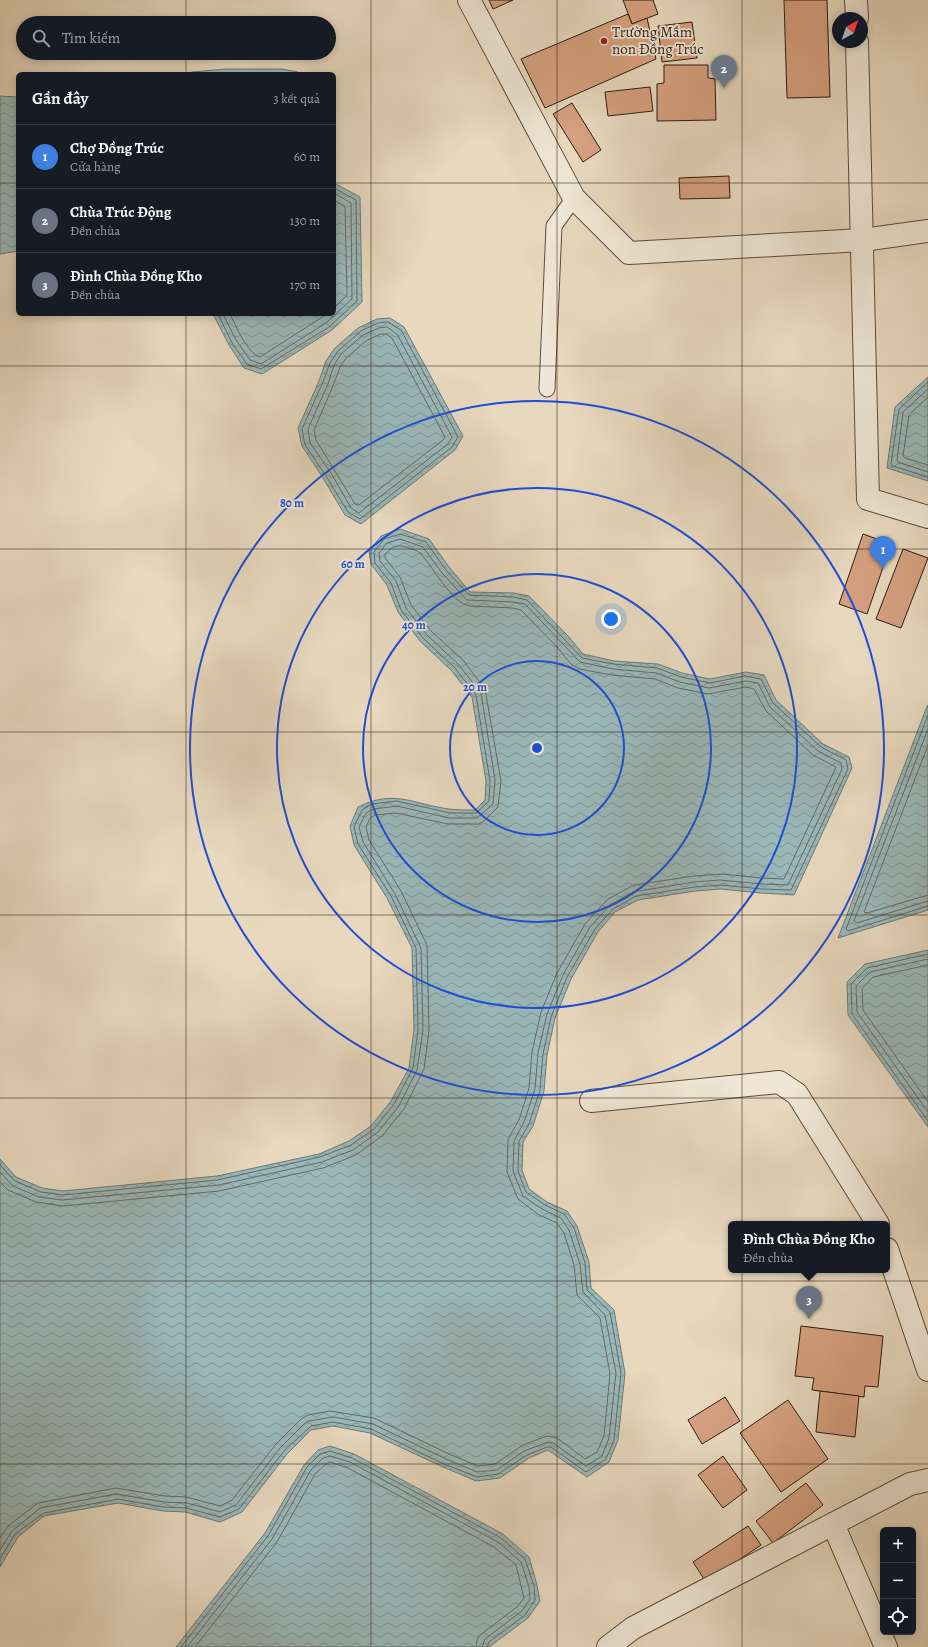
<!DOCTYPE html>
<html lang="vi">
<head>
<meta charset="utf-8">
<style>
  :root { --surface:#171b24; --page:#242831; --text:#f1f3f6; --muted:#9ea1a6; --line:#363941; --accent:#c59692 }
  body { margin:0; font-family:Alegreya,serif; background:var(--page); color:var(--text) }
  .controls { position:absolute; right:12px; bottom:12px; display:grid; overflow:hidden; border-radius:6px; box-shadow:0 2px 10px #0003 }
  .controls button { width:36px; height:36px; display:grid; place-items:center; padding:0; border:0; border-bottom:1px solid var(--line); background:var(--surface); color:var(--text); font:20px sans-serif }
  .compass { position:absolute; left:832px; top:12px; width:36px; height:36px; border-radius:50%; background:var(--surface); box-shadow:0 2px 10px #0003; rotate:40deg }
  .you { position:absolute; left:611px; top:619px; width:14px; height:14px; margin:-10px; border:3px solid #fff; border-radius:50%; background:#1a73e8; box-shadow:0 0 0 6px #1a73e833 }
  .badge { display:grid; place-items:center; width:26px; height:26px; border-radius:50%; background:var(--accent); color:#fff; font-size:13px; font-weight:700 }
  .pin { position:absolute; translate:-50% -33px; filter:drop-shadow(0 1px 2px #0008) }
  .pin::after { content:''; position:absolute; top:21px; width:14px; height:12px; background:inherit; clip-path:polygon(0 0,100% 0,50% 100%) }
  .popup { position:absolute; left:728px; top:1221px; width:162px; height:52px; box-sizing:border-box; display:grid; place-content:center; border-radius:6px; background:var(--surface); filter:drop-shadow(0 1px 3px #0005); font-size:13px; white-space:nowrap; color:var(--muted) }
  .popup b { font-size:15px; color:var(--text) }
  .popup::after { content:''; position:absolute; left:50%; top:100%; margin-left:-8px; border:8px solid transparent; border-top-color:var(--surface) }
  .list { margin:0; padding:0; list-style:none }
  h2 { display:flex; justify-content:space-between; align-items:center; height:52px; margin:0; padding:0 16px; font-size:17px }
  h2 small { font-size:13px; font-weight:400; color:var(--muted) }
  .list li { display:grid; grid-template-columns:26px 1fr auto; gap:12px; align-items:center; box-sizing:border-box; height:64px; padding:0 16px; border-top:1px solid var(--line) }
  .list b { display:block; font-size:15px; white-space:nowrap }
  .list p { margin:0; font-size:13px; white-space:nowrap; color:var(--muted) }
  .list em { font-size:13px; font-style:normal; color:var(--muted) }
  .icon { flex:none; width:22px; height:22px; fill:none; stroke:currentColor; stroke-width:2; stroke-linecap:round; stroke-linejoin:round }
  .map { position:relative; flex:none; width:928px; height:1647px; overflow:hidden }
  .search { position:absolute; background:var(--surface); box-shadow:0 2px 10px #0003; left:16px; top:16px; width:320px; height:44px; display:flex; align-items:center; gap:10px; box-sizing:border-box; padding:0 14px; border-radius:22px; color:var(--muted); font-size:15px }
  .panel { position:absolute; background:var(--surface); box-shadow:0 2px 10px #0003; left:16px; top:72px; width:320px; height:244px; border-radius:6px }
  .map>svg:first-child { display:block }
  .water { fill:url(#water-waves); stroke:#6e7a76 }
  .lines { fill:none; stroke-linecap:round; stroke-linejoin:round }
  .shore { stroke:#646a65; stroke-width:1 }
  .building { fill:#d5a07f; stroke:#2d1d10 }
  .service-casing { stroke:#5c4c3c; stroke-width:17 }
  .minor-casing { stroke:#5c4c3c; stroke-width:24 }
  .tertiary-casing { stroke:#5c4c3c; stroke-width:24 }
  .service { stroke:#efe6d5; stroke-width:15 }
  .minor { stroke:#efe6d5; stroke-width:22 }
  .tertiary { stroke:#efe6d5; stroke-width:22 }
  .grid { fill:none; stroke:#2d1d10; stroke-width:1; stroke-opacity:0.55 }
  .ring { fill:none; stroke:#1d4ed8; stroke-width:2 }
  .poi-dot { fill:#8f2418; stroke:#efe6d5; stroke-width:1.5 }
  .labels { text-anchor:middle; stroke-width:3.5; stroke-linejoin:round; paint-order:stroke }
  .poi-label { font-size:15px; fill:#2d1d10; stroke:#efe6d5; text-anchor:start }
  .centre { fill:#1d4ed8; stroke:#efe6d5; stroke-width:2 }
  .ring-label { font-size:12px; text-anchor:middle; font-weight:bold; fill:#1d4ed8; stroke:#efe6d5; stroke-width:3.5; stroke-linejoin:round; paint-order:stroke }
</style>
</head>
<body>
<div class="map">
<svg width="928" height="1647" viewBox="0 0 928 1647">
  <defs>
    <pattern id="water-waves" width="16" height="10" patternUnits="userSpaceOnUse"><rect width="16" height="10" fill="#9ab8ba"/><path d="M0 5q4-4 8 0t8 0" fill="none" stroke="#7e9596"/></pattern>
  </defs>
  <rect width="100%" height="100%" fill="#e7d8be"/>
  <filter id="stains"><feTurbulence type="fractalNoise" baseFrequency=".005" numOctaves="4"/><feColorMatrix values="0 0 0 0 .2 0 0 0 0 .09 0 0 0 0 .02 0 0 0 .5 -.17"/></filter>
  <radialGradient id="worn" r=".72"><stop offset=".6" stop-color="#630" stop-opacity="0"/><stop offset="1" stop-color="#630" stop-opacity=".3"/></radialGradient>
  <g class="water">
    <path d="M226,69h56l16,3 -1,2h-110l5,-2z"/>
    <path d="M0,96l18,1v154l-18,3z"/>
    <path d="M334,183l26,14 2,105 -30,28 -70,44 -18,-6 -15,-23 -16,-31h121z"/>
    <path d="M390,318l14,9 59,109 -8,14 -94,74 -16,-9 -22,-37 -21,-32 -4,-18 21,-47 7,-20 9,-13 23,-20 19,-9z"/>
    <path d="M928,377v104l-41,-13 8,-61z"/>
    <path d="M400,529l29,10 20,28 21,25 44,1 15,3 39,40 15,18 31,7 44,3 24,9 28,6 36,-7 18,3 12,25 47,44 26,13 3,11 -58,127 -33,-2 -40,-4 -26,2 -57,9 -23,12 -17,20 -27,47 -16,39 -8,37 -3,36 -11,35 -10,16 -1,28 7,19 18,13 20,9 10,15 12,36 2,26 23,22 11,63 -7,67 -9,22 -22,15 -39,-27 -19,8 -29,20 -24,3 -33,-14 -73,-34 -37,-7 -22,4 -24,24 -45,58 -22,10 -35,-10 -22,-1 -45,-8 -74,13 -26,21 -18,30v-408l16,18 26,11 21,3 154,-15 102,-22 30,-13 22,-15 20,-25 18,-33 5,-38 -2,-82 -25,-50 -33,-53 -4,-19 8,-19c36,-18 55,-3 91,2 8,1 17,1 26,1l10,-10 1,-19 -14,-84 -21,-27 -31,-29 -22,-29 -11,-27 -16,-21 -2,-13 12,-15z"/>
    <path d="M928,705v205l-90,28 88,-229z"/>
    <path d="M928,950v177l-80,-112 -1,-33 18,-18z"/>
    <path d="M330,1446l24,8 149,80 26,23 8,28 3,16 -12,17 -39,29h-313l89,-114 39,-68 14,-15z"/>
  </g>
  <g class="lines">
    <g class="shore">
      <path d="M214,74h73"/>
      <path d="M334,200l11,7 2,88 -13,13"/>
      <path d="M218,314l14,29 15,21 14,5 68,-42 28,-26 -1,-101 -22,-12"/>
      <path d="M223,314l13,26 14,20 11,4 65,-41 26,-24 -1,-96 -17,-10"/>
      <path d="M230,314c6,12 17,39 30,43l67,-43"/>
      <path d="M388,322l13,8 57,107 -6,10 -92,72 -12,-7 -22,-36 -21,-31 -3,-16 21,-47 7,-19 8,-12 23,-20 17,-8z"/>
      <path d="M387,327l10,7 55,103 -4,7 -89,69 -8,-5 -20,-35 -21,-30 -2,-14 20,-45 6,-19 7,-11 22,-19 16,-7z"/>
      <path d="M381,334h5l6,4 53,99 -2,3 -84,65 -4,-1 -39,-64 -2,-10 19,-44 7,-19 6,-9 20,-17z"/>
      <path d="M928,382l-29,27 -8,55 2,2 35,11"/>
      <path d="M928,389l-25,23 -6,48 1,2 30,10"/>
      <path d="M928,397l-19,18 -6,41 2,2 23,7"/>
      <path d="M928,715l-82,214 2,2 80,-25"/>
      <path d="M928,729l-74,192 3,2 71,-22"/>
      <path d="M928,745l-64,167 3,1 61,-18"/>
      <path d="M928,954l-61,14 -16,16 1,30 76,107"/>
      <path d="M928,959l-58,13 -14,14 1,26 71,100"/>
      <path d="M928,965l-55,12 -11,12 1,21 65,92"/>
      <path d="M0,1165l15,16 26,11 22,3 154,-15 103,-23 31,-12 23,-16 20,-25 19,-36 5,-38 -2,-82 -25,-52 -33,-52 -4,-17 8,-17 10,-6 25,-3 53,12h26l13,-12 1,-20 -14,-86 -22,-28 -31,-29 -22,-28 -10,-27 -16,-20 -1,-11 10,-13 16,-5 26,8 20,28 23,25 44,2 14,3 55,58 31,6 44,4 24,9 29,6 35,-7 16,3 12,24 48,44 25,13 2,9 -57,121 -29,-1 -41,-4 -26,2 -59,9 -23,13 -18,20 -28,48 -16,40 -8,37 -3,36 -11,34 -10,17 -1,30 8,21 19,13 19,9 10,14 11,35 2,27 23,22 11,61 -7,67 -8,19 -20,13 -35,-25h-4l-20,8 -29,19 -21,3 -33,-13 -73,-35 -38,-7 -22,4 -27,25 -45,58 -19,8 -34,-9 -23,-1 -45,-8 -74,14 -29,21 -15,25"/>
      <path d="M0,1172l13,14 26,11 23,3 157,-15 103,-23 31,-12 25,-18 21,-26 18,-36 6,-40 -2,-82 -26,-54 -32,-52 -4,-15 7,-14 8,-4 23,-3 52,12h28l16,-14 2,-24 -14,-87 -23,-29 -31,-29 -21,-27 -10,-27 -16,-20 -1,-8 8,-10 13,-4 23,8 19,26 25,27 46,2 12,2 55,58 33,7 43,4 24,9 29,6 37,-7 12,2 12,24 48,44 23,12 1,6 -54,116 -26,-1 -42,-4 -26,2 -61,10 -23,13 -20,22 -27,48 -16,39 -9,39 -3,36 -11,33 -10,19 -1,30 10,25 19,13 19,9 8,12 11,34 3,28 22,23 11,58 -7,65 -7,18 -16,10 -33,-23 -5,-1 -24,9 -27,19 -20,2 -31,-13 -73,-35 -40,-7 -24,4 -4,2 -25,25 -44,57 -16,7 -33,-9 -23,-1 -48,-8 -76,14 -28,23 -12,19"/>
      <path d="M0,1182l8,8 28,12 27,4 156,-15 104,-23 33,-13 26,-19 22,-27 20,-40 5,-38 -2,-86 -26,-54 -32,-51 -3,-13 4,-9 5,-3 21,-2 52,11h31l6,-4 13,-13 3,-26 -16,-92 -22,-29 -32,-29 -20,-26 -11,-28 -15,-19v-3c9,-12 15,-10 27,-6 3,1 6,2 8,4 13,13 31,50 50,53l42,2 9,2 36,37 14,17 8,5 33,6 43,4 23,9 30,6 38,-7 8,2 12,22 47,44 23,12 -52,112 -22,-1 -40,-4 -28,2 -60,9 -26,14 -23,25 -28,49 -16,39 -9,40 -3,36 -10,32 -11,19 -1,33 11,27 21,16 18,8 7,10 10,32 3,30 23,23 10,56 -6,62 -7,16 -12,7 -28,-21 -10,-2 -24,9 -28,19 -17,2 -29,-12 -75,-36 -44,-7 -22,4 -7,4 -25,25 -44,56 -12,6 -34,-9 -21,-1 -49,-8 -78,15 -30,23 -8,12"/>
      <path d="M181,1647l87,-111 39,-69 13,-13 10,-3 22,7 149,80 24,21 9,27 1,14 -10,15 -36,27 -2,5"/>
      <path d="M187,1647l85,-108 39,-69 12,-12 7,-2 20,6 148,80 23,20 8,25 1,12 -8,12 -37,28 -3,8"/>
      <path d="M195,1647l82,-105 38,-68 11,-10 4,-2 18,6 146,79 22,18 8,33 -7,9 -37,28 -3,5 -1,7"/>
    </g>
  </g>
  <g class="building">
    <path d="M489,0h24l-20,9z"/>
    <path d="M623,0h30l5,14 -26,10z"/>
    <path d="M784,0h43l3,97 -43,1z"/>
    <path d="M628,14l4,10 15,-6 9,41 -111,49 -24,-49z"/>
    <path d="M692,22l5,36 -35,4 -4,-36z"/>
    <path d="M664,65h44v13l7,1 1,41 -59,1v-37l7,-1z"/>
    <path d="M650,87l3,24 -45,5 -3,-24z"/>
    <path d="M572,103l29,47 -18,12 -30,-48z"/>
    <path d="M729,176l1,22 -50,1 -1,-21z"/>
    <path d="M863,534l28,10 -24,70 -28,-10z"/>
    <path d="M903,549l25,9 -27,70 -25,-9z"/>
    <path d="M801,1326l82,10 -5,51 -13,-1 -1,11 -52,-7 2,-12 -19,-2z"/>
    <path d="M820,1391l39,5 -4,41 -39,-5z"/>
    <path d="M725,1397l15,24 -38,23 -14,-24z"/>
    <path d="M788,1400l40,59 -47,33 -41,-59z"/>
    <path d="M723,1456l24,34 -24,18 -25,-33z"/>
    <path d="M806,1483l17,22 -50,38 -17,-22z"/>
    <path d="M748,1526l13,19 -55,37 -13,-20z"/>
  </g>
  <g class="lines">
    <g class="service-casing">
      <path id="service" d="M547,389l7,-163 20,-28"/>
    </g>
    <g class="minor-casing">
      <g id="minor">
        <path d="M856,0l1,18"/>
        <path d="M857,42l11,457 60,18"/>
        <path d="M591,1101l188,-19 18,12 81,130"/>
        <path d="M887,1249l41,121"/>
        <path d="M833,1524l53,123"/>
        <path d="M608,1647l25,-19 277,-144 18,-4"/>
      </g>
    </g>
    <g class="tertiary-casing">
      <path id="tertiary" d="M469,0l105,198 55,55 234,-13 65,-9"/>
    </g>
    <use href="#service" class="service"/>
    <use href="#minor" class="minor"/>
    <use href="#tertiary" class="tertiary"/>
  </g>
  <path class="grid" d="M186,0v23M371,0v1647M557,0v1647M742,0v1647M186,53v21M0,183h18M334,183h594M186,314v1333M0,366h928M0,549h928M0,732h928M0,915h928M0,1098h928M0,1281h928M0,1464h928"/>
  <g class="ring">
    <circle cx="537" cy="748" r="87"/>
    <circle cx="537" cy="748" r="174"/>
    <circle cx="537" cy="748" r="260"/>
    <circle cx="537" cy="748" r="347"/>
  </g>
  <circle class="poi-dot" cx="604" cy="41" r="4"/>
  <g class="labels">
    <g class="poi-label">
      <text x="612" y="37">Trường Mầm<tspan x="612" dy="17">non Đồng Trúc</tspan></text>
    </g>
  </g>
  <circle cx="537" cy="748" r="6" class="centre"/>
  <g class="ring-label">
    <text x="292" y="507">80 m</text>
    <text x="353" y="568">60 m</text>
    <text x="414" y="629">40 m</text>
    <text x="475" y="691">20 m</text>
  </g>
  <rect width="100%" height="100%" filter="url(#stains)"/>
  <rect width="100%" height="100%" fill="url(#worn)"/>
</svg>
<div class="controls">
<button>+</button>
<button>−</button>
<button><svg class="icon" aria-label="locate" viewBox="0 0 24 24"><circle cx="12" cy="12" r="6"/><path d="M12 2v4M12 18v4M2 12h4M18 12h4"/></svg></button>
</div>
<svg class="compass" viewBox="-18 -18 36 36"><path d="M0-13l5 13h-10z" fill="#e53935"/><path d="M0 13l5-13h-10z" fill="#9ea1a6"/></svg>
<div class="you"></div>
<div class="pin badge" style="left:883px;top:569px;background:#3f7fe0">1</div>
<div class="pin badge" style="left:724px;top:88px;background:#6b7280">2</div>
<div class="pin badge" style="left:809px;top:1319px;background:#6b7280">3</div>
<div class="popup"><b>Đình Chùa Đồng Kho</b>Đền chùa</div>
<div class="search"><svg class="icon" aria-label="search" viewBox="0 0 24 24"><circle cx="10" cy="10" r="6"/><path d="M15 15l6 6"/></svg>Tìm kiếm</div>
<section class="panel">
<h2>Gần đây<small>3 kết quả</small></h2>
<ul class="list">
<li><span class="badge" style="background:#3f7fe0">1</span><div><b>Chợ Đồng Trúc</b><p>Cửa hàng</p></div><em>60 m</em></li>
<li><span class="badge" style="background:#6b7280">2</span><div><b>Chùa Trúc Động</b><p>Đền chùa</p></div><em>130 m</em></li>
<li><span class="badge" style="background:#6b7280">3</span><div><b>Đình Chùa Đồng Kho</b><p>Đền chùa</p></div><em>170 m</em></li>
</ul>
</section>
</div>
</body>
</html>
